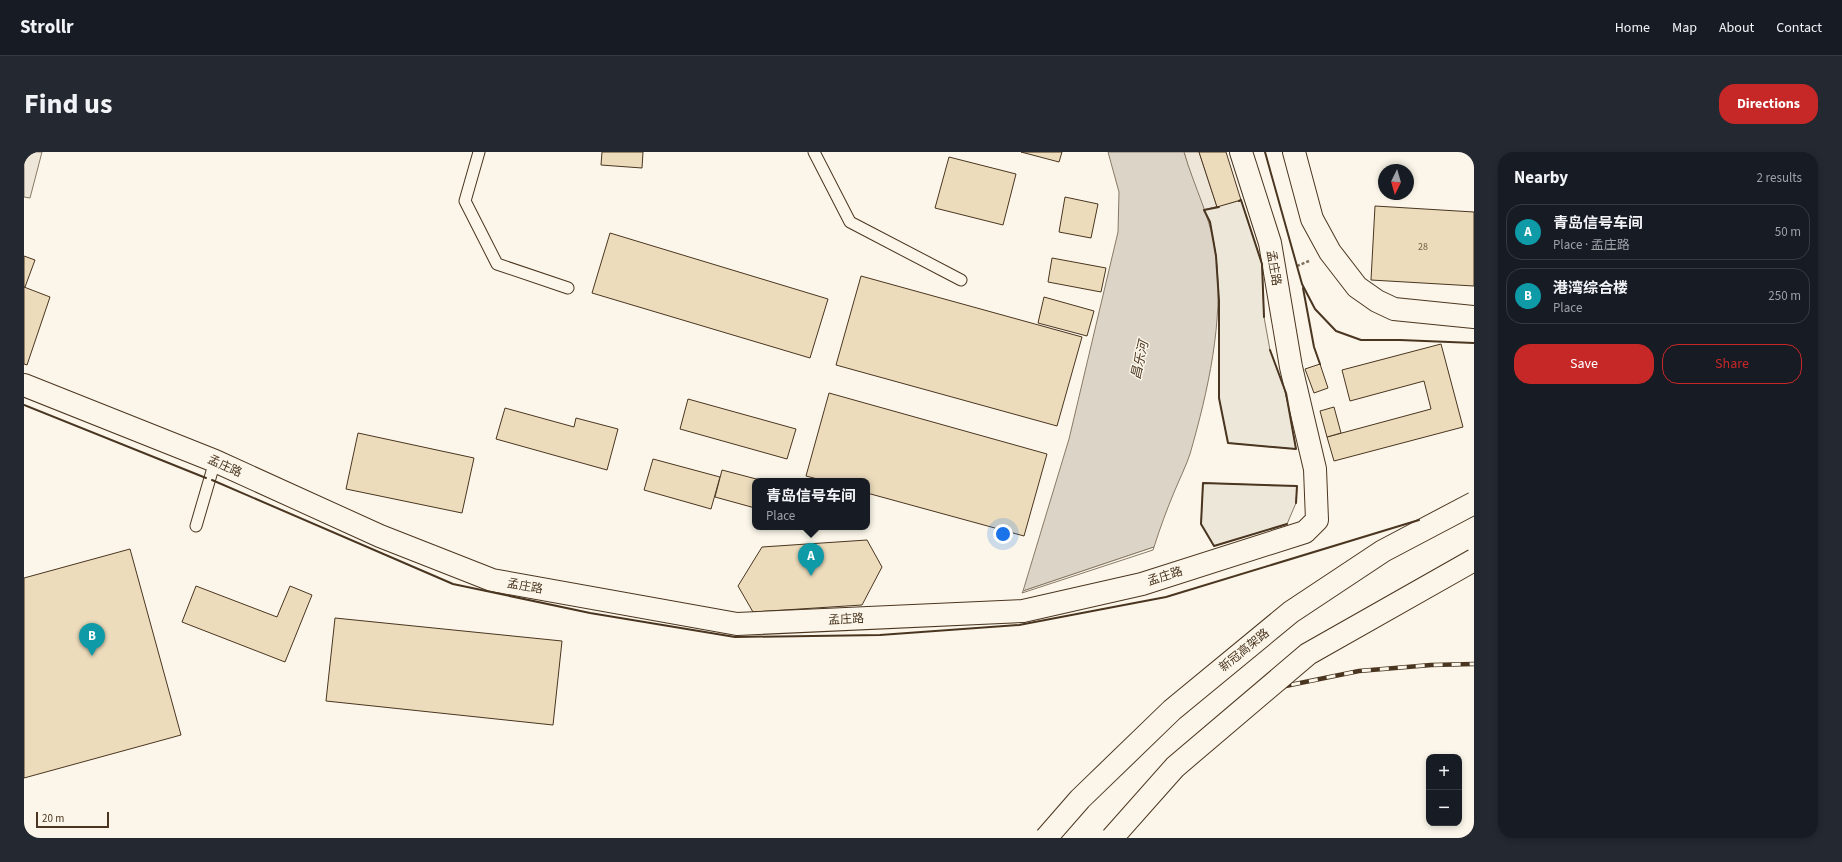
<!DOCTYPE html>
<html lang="en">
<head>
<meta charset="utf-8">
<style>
  :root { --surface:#171b24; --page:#242831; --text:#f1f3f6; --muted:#9ea1a6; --line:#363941; --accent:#c62828 }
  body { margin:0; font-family:"Source Sans 3","Noto Sans SC",sans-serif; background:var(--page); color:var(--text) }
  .controls { position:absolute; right:12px; bottom:12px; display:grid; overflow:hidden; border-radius:8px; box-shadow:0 2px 6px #0003 }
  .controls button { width:36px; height:36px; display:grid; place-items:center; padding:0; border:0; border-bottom:1px solid var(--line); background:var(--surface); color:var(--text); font:20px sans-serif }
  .compass { position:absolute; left:1354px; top:12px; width:36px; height:36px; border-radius:50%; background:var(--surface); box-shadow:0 2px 6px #0003; rotate:185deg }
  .scale { position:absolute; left:12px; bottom:10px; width:73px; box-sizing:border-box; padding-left:4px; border:2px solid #4a3520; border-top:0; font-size:11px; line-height:14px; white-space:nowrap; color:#4a3520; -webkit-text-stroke:3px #fbf6e9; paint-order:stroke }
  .you { position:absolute; left:979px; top:382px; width:14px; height:14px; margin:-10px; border:3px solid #fff; border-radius:50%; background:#1a73e8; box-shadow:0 0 0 6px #1a73e833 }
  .badge { display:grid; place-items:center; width:26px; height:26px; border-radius:50%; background:var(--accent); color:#fff; font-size:13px; font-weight:700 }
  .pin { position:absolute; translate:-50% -33px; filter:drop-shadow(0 1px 2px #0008) }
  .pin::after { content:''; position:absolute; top:21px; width:14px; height:12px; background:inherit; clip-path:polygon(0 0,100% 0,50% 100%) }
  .popup { position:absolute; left:728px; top:326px; width:118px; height:52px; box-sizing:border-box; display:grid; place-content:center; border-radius:8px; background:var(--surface); filter:drop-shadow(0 1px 3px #0005); font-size:13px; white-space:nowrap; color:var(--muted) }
  .popup b { font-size:15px; color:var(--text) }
  .popup::after { content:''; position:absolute; left:50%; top:100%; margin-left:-8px; border:8px solid transparent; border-top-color:var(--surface) }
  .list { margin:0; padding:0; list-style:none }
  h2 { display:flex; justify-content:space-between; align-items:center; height:52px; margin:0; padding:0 16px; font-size:17px }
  h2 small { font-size:13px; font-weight:400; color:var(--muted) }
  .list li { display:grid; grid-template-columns:26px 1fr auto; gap:12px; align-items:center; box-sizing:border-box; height:56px; margin:0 8px 8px; padding:0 8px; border:1px solid var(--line); border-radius:16px }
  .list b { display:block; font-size:15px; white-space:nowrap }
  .list p { margin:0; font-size:13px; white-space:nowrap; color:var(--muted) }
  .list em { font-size:13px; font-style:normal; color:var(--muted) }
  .actions { display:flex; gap:8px; padding:12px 16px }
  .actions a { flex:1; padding:9px 0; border:1px solid var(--accent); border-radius:16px; text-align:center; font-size:14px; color:var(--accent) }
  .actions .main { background:var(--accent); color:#fff }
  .map { position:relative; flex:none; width:1450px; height:686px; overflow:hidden; border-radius:16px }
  header { display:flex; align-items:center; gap:24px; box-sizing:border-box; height:56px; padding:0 20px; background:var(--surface); border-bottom:1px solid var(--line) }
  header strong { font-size:19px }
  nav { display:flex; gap:22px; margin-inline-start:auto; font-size:14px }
  .intro { display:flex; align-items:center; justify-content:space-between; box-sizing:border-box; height:96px; padding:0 24px }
  h1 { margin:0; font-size:28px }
  .button { padding:10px 18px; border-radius:16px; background:var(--accent); color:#fff; font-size:14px; font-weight:700 }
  main { display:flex; gap:24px; padding:0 24px }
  aside { flex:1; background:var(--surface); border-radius:16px; box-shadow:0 2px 6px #0003 }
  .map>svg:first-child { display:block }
  .green { fill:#ede6d9; stroke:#887966 }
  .parking { fill:#ede7d9; stroke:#887966 }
  .water { fill:#dcd4c6; stroke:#887966 }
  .pier { fill:#fbf6e9; stroke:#887966 }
  .building { fill:#ecdcbc; stroke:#4a3520 }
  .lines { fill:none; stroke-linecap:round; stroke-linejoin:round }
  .lane-casing { stroke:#4a3520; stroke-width:13 }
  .street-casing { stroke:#4a3520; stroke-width:24 }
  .path { stroke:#7f6f5c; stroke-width:2.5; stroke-dasharray:3 2; stroke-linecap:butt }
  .lane { stroke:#fbf6e9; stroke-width:11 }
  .street { stroke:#fbf6e9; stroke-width:22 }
  .rail-casing { stroke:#4a3520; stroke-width:4.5 }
  .rail { stroke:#fbf6e9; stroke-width:3; stroke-dasharray:9; stroke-linecap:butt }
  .highway-bridge-casing { stroke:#4a3520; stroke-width:24; stroke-linecap:butt }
  .highway-bridge { stroke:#fbf6e9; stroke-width:22 }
  .wall { stroke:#4a3520; stroke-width:2 }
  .labels { text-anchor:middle; stroke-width:3; stroke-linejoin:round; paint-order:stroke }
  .number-label { font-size:10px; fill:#725f47 }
  .street-label { font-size:12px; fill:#4a3520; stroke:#fbf6e9 }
  .water-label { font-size:13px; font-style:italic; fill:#4a3520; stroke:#fbf6e9 }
</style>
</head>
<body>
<header>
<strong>Strollr</strong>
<nav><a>Home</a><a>Map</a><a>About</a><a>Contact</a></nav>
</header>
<div class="intro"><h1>Find us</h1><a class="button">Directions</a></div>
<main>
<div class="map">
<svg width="1450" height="686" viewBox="0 0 1450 686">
  <rect width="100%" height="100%" fill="#fbf6e9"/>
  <g class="green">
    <path d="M0,0h18l-12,46 -6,-1z"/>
    <path d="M1160,0h15l18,55 -13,3 -12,-30z"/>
  </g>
  <g class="parking">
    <path d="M1217,48l21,64 2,53 6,33 16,43 10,56 -68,-6 -9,-45v-97l-3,-45 -6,-34 -6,-12z"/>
    <path d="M1179,331l94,3 -1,17 -9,21 -73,22 -13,-22z"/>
  </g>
  <path class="water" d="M1084,0h76c10,35 28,68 32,104 8,65 -8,135 -26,198 -4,12 -10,24 -15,36 -8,19 -15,38 -21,57l-131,44 46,-152 49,-207 1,-40z"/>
  <path class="pier" d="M1130,395l-1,3 -131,43 1,-2z"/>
  <g class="building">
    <path d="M578,0h41l-1,16 -41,-3z"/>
    <path d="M997,0h41l-3,10z"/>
    <path d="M1175,0h27l15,48 -24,7z"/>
    <path d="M925,5l67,17 -13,51 -68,-17z"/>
    <path d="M1041,45l33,7 -7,34 -32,-6z"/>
    <path d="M1351,54l99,6v74l-103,-6z"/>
    <path d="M586,81l218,66 -18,59 -218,-65z"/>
    <path d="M0,104l11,4 -10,27h-1z"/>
    <path d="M1028,106l54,10 -5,24 -53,-10z"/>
    <path d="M837,124l221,61 -25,89 -221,-61z"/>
    <path d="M0,135l26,10 -23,68 -3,-1z"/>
    <path d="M1020,145l50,14 -7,25 -49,-13z"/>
    <path d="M1417,192l22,83 -129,34 -7,-24 104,-28 -7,-28 -74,20 -8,-31z"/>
    <path d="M1296,212l8,24 -14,5 -9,-24z"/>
    <path d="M805,241l218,61 -23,82 -157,-43v-12h-42l-19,-5z"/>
    <path d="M664,247l108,30 -9,30 -107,-30z"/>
    <path d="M1310,255l7,26 -14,4 -7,-26z"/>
    <path d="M481,256l69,19 2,-9 42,11 -11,41 -111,-31z"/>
    <path d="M334,281l116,25 -12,55 -116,-24z"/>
    <path d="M629,307l67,18 -9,32 -67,-19z"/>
    <path d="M698,318l42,11h-9v27l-40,-11z"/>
    <path d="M843,388l15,27 -20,38 -109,7 -15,-26 24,-39z"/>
    <path d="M106,397l51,186 -157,43v-200z"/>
    <path d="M172,434l81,31 13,-31 22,9 -27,67 -103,-40z"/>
    <path d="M311,466l227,23 -9,84 -227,-24z"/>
  </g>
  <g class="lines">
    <g class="lane-casing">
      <g id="lane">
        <path d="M455,0l-14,49 32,63 71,24"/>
        <path d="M790,0l36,70 111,58"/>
        <path d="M172,374l19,-65"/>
      </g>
    </g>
    <g class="street-casing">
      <g id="street">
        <path d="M1270,0l18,67 18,33 27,35 20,14 17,8 80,8"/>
        <path d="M0,233l191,76 165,75 112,44 245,44 286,-13 119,-27 163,-52 12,-12 -2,-51 -24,-102 -21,-124 -29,-91"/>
      </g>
    </g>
    <path class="path" d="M1273,114l12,-5"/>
    <use href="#lane" class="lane"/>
    <use href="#street" class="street"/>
    <g class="rail-casing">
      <path id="rail" d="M1232,540l103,-21 72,-6 43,-1"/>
    </g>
    <use href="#rail" class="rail"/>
    <g class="highway-bridge-casing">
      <g id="highway-bridge">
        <path d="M1022,686l34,-39 92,-89 119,-98 92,-61 91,-48"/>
        <path d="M1088,686l63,-71 133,-113 166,-94"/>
      </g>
    </g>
    <use href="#highway-bridge" class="highway-bridge"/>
    <g class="wall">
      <path d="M1241,0l37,132 13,25 21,22 25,9h39l74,3"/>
      <path d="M1215,49l2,-1 21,64 2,53"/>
      <path d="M1195,55l-15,3 6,12 6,34 3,45v97l9,45 68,6 -10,-56 -16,-43"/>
      <path d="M1279,136l11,59 6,17"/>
      <path d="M0,253l182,73"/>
      <path d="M188,328l241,104 137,29 145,24 145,-2 139,-10 147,-28 253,-77"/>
      <path d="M1263,372l-73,22 -13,-22 2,-41 94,3 -1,17"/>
    </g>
  </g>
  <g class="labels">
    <g class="number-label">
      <text x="1399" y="98">28</text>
    </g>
    <g class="street-label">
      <text transform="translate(1250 116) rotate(80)" y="4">孟庄路</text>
      <text transform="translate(201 314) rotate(24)" y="4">孟庄路</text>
      <text transform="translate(1141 424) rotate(-18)" y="4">孟庄路</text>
      <text transform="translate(501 434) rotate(10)" y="4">孟庄路</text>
      <text transform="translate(822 467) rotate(-3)" y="4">孟庄路</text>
      <text transform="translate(1220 498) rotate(-39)" y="4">新冠高架路</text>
    </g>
    <g class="water-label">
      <text transform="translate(1115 208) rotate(-77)" y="5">昌乐河</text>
    </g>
  </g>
</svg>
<div class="controls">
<button>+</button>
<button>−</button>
</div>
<svg class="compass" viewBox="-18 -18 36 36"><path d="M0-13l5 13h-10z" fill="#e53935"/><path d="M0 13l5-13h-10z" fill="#9ea1a6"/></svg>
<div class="scale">20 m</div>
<div class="you"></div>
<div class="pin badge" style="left:787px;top:424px;background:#0f9aa8">A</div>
<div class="popup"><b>青岛信号车间</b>Place</div>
<div class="pin badge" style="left:68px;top:504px;background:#0f9aa8">B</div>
</div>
<aside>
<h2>Nearby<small>2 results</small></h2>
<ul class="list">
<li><span class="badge" style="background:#0f9aa8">A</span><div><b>青岛信号车间</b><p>Place · 孟庄路</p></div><em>50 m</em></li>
<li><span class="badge" style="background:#0f9aa8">B</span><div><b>港湾综合楼</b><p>Place</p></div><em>250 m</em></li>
</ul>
<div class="actions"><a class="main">Save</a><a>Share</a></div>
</aside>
</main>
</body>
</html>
